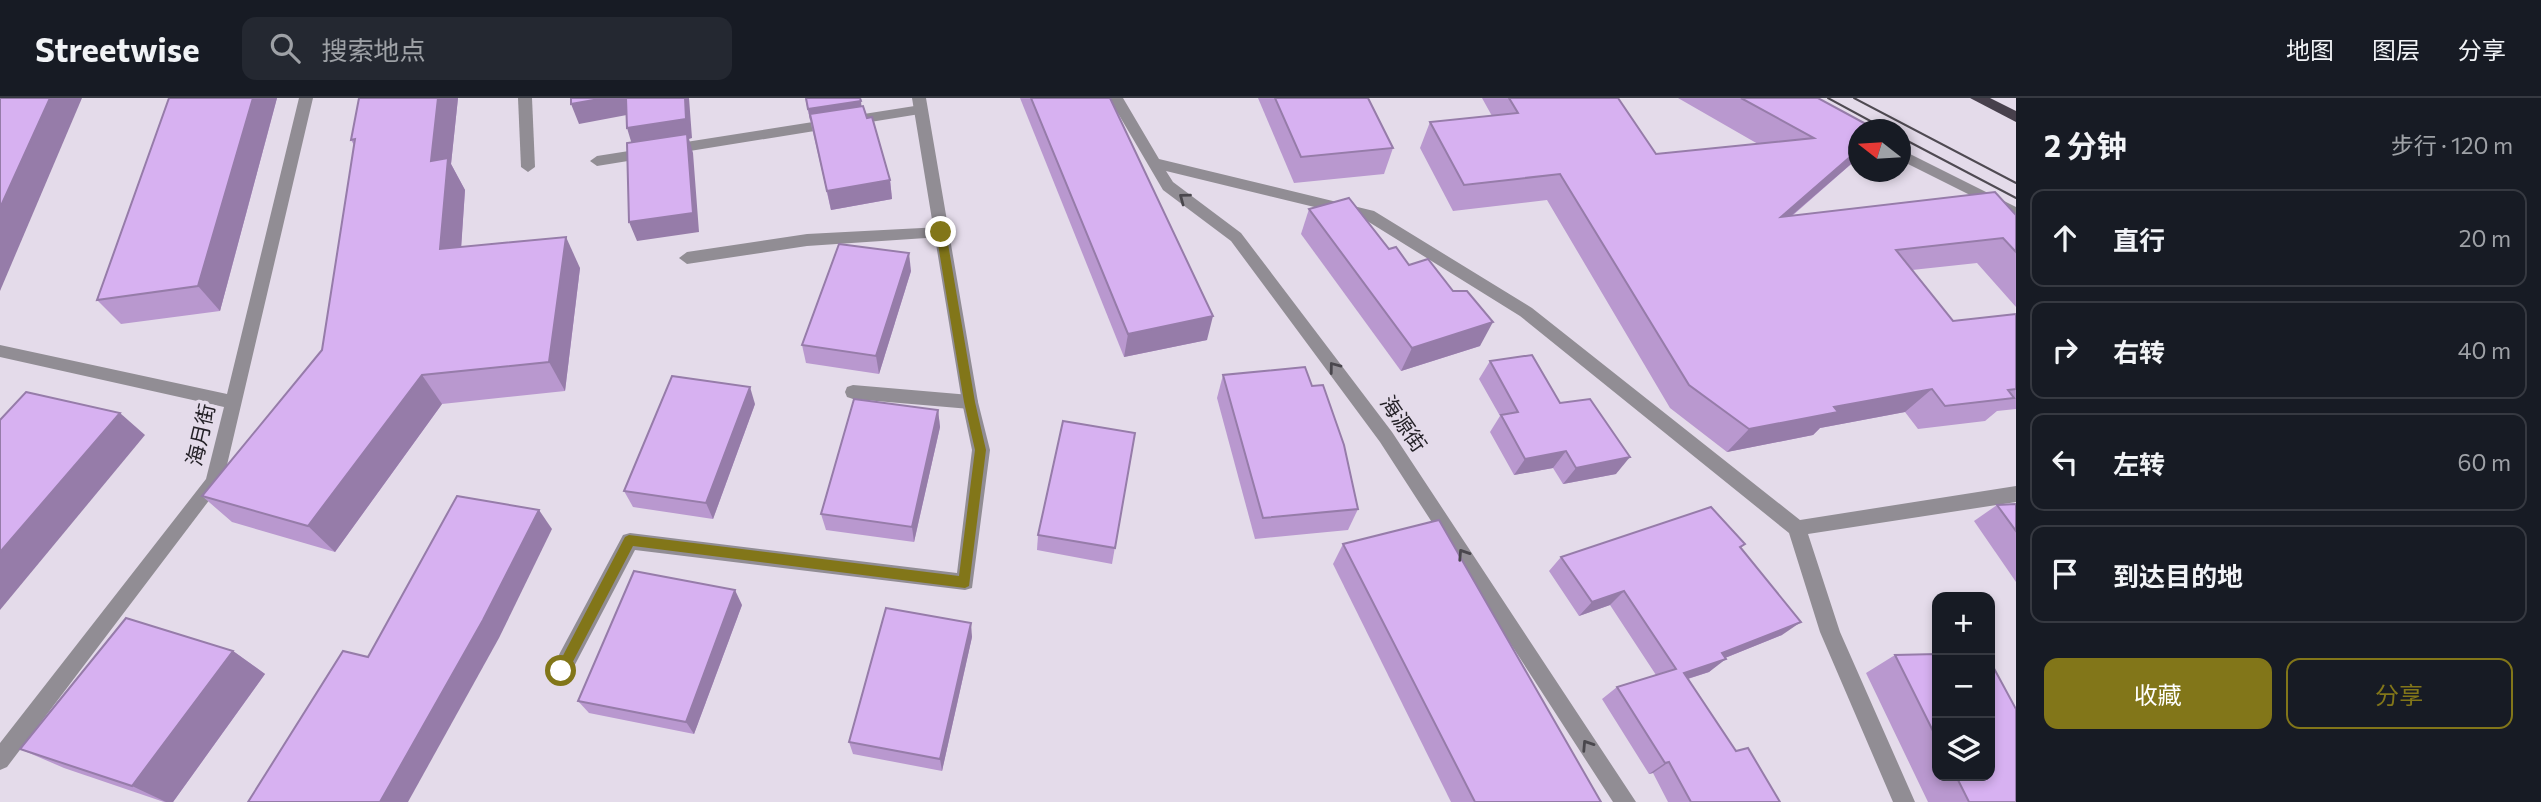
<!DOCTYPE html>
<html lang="zh">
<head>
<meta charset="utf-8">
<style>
  :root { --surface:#171b24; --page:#242831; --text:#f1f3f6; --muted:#9ea1a6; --line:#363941; --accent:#827619 }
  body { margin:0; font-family:Commissioner,"Noto Sans SC",sans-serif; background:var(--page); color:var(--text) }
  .controls { position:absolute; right:21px; bottom:21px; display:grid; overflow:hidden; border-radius:14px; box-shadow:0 4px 10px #0003 }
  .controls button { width:63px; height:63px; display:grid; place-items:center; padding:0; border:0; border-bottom:2px solid var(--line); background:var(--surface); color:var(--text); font:35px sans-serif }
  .compass { position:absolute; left:1848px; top:21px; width:63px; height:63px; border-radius:50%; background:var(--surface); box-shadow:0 4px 10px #0003; rotate:287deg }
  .stop { position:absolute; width:21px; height:21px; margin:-16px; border:5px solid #827619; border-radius:50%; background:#fff }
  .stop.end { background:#827619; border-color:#fff; box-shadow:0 2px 7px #0008 }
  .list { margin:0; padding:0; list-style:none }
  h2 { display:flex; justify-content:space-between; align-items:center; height:91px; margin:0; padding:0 28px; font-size:30px }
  h2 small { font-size:23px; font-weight:400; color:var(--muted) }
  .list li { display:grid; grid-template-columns:46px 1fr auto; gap:21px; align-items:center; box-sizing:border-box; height:98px; margin:0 14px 14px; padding:0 14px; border:2px solid var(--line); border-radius:14px }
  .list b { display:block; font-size:26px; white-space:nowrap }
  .list em { font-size:23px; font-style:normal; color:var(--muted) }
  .actions { display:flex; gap:14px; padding:21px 28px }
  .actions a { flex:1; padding:16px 0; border:2px solid var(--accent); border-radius:14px; text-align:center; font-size:24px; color:var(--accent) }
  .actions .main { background:var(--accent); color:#fff }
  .icon { flex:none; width:38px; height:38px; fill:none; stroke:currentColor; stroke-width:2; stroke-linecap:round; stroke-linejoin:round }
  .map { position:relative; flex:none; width:2016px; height:704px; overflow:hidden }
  header { display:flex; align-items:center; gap:42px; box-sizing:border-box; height:98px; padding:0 35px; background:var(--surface); border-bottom:2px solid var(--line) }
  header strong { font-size:33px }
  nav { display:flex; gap:38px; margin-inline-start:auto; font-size:24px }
  .search { width:490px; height:63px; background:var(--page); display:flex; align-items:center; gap:18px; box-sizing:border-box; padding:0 24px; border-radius:14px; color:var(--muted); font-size:26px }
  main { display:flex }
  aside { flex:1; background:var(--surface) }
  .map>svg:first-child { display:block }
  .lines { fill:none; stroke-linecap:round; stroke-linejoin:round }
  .service { fill:#918d94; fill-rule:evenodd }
  .minor { fill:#918d94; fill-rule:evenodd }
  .trunk { fill:#47404c; fill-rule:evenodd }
  .tram { stroke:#4f4a52; stroke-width:2 }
  .wall { fill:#b998cf }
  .shaded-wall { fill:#967ca9 }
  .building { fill:#d7b1f1; stroke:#967ca9; stroke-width:2 }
  .oneway { stroke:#4a474d }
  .route { fill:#827619 }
  .labels { text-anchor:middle; stroke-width:7; stroke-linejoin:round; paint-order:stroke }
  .street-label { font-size:21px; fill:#242127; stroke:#e4dbea }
</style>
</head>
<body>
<header>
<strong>Streetwise</strong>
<div class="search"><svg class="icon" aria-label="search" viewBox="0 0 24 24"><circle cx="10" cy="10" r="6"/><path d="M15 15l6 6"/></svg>搜索地点</div>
<nav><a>地图</a><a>图层</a><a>分享</a></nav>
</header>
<main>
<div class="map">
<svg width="2016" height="704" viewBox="0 0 2016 704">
  <rect width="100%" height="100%" fill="#e4dbea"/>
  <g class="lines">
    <g class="service">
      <path d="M921,7l7,5 -2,3 -329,53 -7,-5 7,-5z"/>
      <path d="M941,129l8,5 -8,5 -134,9 -120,18 -8,-6 8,-6 120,-18z"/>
      <path d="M853,287l117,10 6,2 2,5 -2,5 -6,2 -117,-10 -6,-2 -2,-5 2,-5z"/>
    </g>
    <g class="minor">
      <path d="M299,0h14l-90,384 -216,285 -7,3v-27l206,-264 18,-72 -224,-50v-12l227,49z"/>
      <path d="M518,0h14l3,69 -7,5 -7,-5z"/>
      <path d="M912,0h14l52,304 12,48 -18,138 -7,2 -330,-40 -67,128 -7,2 -7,-2 -3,-7 3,-7 69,-129 7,-2 327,40 15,-123 -10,-48z"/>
      <path d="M1109,0h14l36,61 215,52 158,97 268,212 216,-34v16l-208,32 32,98 75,170h-22l-73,-170 -31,-99 -269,-217 -156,-97 -198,-48 7,11 68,51 151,199 244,370h-23l-233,-360 -149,-201 -68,-51z"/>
      <path d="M1900,51l116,58v11l-116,-58z"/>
    </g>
    <path class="trunk" d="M1970,0h20l26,13v11z"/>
    <g class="tram">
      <path d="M1828,0l59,32"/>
      <path d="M1854,0l162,85"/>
      <path d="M1900,39l116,61"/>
    </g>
  </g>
  <g class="wall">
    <path d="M169,0h108l-57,213 -99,13 -24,-24z"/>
    <path d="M359,0h99l-7,66 14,26 -4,57 119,21 -15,123 -123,13 -107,148 -103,-30 -30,-26 120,-146 32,-205 -3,-5z"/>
    <path d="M805,0l57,8 28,74 2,19 -61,11z"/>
    <path d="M1020,0h90l97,242 -83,17z"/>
    <path d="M1258,0h110l25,50 -9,26 -90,9z"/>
    <path d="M1482,0h136l38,56 102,-10 -80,-46h140l40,32v28l-66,58 224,-1v92l-39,-44 -65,7 41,51 63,-7v95l-19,2 -12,10 -67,8 -13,-17 -85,16 -7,7 -86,17 -57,-44 -123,-208 -94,11 -33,-63 10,-26 62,-6z"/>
    <path d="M1309,111l80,40 20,16 71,81 -79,25 -100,-137z"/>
    <path d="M911,173l-32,103 -73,-11 -4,-18z"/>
    <path d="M1490,263l70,42 56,71 -53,10 -10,-16 -39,7 -24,-43 10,-16 -21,-37z"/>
    <path d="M1223,277l89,11 46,123 -10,21 -93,9 -38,-141z"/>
    <path d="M755,306l-42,115 -80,-12 -9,-16z"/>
    <path d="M938,312l2,17 -26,115 -88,-12 -5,-16z"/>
    <path d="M1135,335l-23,131 -75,-14 1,-15z"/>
    <path d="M2016,406v78l-42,-61 23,-16z"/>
    <path d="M1343,446l258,258h-150l-118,-238z"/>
    <path d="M1745,446l-4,4 41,87 -57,23 -16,14 -21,7 48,72 44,51h-112l-15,-29 -4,1 -47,-75 15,-12 39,-12 -46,-70 -31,11 -30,-45 12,-14z"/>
    <path d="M742,507l-48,129 -105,-21 -11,-12z"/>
    <path d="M972,539l-30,134 -89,-17 -4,-12z"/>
    <path d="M233,553l32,23 -92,128h-9l-100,-34 -44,-19z"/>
    <path d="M1937,556v122h53l26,26h-88l-62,-129 29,-18z"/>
  </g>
  <g class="shaded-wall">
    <path d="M50,0h32l-82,193v-83z"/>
    <path d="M253,0h24l-57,213 -22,-25z"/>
    <path d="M438,0h20l-7,66 14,26 -6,90 -19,-31 -9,-88z"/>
    <path d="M605,0h22l5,16 -53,10 -8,-20z"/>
    <path d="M685,0h4l3,40 -3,1 4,14 6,79 -62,9 -8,-19 4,-74 -6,-20z"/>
    <path d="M861,3l1,11 -52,8 -2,-11z"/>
    <path d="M1858,52v8l-97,84 20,-25z"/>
    <path d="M890,82l2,19 -61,11 -4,-19z"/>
    <path d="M566,139l14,31 -15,123 -16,-29z"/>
    <path d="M909,155l2,18 -32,103 -3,-18z"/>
    <path d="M1213,218l-6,24 -83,17 4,-23z"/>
    <path d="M1493,224l-13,24 -79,25 11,-23z"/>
    <path d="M422,277l20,29 -107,148 -27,-26z"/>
    <path d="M750,289l5,17 -42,115 -7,-16z"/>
    <path d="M1932,291l-27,23 -85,16 -7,7 -86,17 22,-23 85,-22z"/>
    <path d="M938,312l2,17 -26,115 -2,-15z"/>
    <path d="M120,315l25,22 -145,175v-58z"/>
    <path d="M1566,353l-13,17 -39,7 11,-16z"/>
    <path d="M1630,359l-14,17 -53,10 13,-16z"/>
    <path d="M539,412l13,19 -53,109 -91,164h-28z"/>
    <path d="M735,492l7,15 -48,129 -8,-12z"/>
    <path d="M1624,493l-14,14 -31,11 13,-14z"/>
    <path d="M1801,524l-19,13 -77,31 17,-13z"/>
    <path d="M971,525l1,14 -30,134 -2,-12z"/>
    <path d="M233,553l32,23 -92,128h-7l-34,-16z"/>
    <path d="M1726,561l-17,13 -41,13 16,-12z"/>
    <path d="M1669,664l-16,11 -4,1 16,-11z"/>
  </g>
  <g class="building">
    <path d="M0,0h50l-50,110z"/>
    <path d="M169,0h84l-55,188 -101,14z"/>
    <path d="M359,0h79l-7,63 17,-3 -8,91 126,-12 -17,125 -127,13 -114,151 -106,-30 120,-146 33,-211 -4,1z"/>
    <path d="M571,0h34l-34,6z"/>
    <path d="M626,0h59l1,21 -59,9z"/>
    <path d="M806,0h54l1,3 -53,8z"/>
    <path d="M1031,0h79l103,218 -85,18z"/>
    <path d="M1275,0h93l25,50 -92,9z"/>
    <path d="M1509,0h109l38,56 158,-16 -73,-40h77l59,32h-19v20l-77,67 214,-25 21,23v37l-13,-14 -107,12 57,71 63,-7v75l-8,1 6,8 -69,8 -13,-17 -98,18 4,5 -89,17 -60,-44 -129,-211 -96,11 -34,-63 88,-9z"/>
    <path d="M863,8l4,12 5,-1 18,63 -63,11 -17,-77z"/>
    <path d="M687,36l6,79 -64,9 -2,-79z"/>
    <path d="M1349,100l40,51 7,-2 13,18 19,-6 25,32h14l26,31 -81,26 -103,-139z"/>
    <path d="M839,146l70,9 -33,103 -74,-11z"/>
    <path d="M1532,257l28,48 30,-4 40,58 -54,11 -10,-17 -41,8 -24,-44 17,-3 -28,-51z"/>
    <path d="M1305,269l7,19 11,-1 21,60 14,64 -95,9 -40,-143z"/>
    <path d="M672,278l78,11 -44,116 -82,-12z"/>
    <path d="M26,294l94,21 -120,139v-132z"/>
    <path d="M854,301l84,11 -26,117 -91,-13z"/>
    <path d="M1063,323l72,12 -20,115 -77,-13z"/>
    <path d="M457,398l82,14 -56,110 -103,182h-132l95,-151 25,6z"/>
    <path d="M2016,406v27l-19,-26z"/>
    <path d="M1711,409l34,37 -5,3 61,75 -79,31 4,6 -42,14 52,78 12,-3 32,54h-89l-22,-40 -4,1 -48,-76 59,-18 -52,-78 -32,11 -31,-45z"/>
    <path d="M1439,422l162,282h-126l-132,-258z"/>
    <path d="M634,473l101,19 -49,132 -108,-21z"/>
    <path d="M886,510l85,15 -31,136 -91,-17z"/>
    <path d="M126,520l107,33 -101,135 -112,-37z"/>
    <path d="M1937,556v85l-42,-84z"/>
    <path d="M1990,563l26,48v93h-47l-13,-26h34z"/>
  </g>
  <defs><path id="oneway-chevron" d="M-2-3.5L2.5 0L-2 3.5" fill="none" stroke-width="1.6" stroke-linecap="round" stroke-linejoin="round" transform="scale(1.75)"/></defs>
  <g class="oneway">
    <use href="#oneway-chevron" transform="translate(1184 100) rotate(-143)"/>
    <use href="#oneway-chevron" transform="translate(1334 269) rotate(-127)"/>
    <use href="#oneway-chevron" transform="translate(1463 456) rotate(-123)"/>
    <use href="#oneway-chevron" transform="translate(1587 647) rotate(-123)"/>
  </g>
  <path class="route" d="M941,130l5,4 29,170 11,48 -17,136 -4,2 -332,-42 -67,129h-9v-8l68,-130 4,-2 330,41 16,-126 -11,-48 -28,-170z"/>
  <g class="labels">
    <g class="street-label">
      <text transform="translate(1403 326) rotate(55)" y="7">海源街</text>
      <text transform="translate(201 337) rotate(-77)" y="7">海月街</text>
    </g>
  </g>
</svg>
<div class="controls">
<button>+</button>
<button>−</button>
<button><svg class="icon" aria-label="layers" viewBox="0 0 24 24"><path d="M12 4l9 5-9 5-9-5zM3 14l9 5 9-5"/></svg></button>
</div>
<svg class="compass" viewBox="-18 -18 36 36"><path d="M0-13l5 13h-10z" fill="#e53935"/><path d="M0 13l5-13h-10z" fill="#9ea1a6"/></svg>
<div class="stop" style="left:561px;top:573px"></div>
<div class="stop end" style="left:941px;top:134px"></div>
</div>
<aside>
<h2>2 分钟<small>步行 · 120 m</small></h2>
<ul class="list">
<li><svg class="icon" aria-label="ahead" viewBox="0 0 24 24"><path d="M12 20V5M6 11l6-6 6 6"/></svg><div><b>直行</b></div><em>20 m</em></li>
<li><svg class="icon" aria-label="right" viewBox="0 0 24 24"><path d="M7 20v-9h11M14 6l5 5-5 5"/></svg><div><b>右转</b></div><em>40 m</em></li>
<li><svg class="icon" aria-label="left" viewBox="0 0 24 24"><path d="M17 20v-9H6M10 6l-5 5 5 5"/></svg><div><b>左转</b></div><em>60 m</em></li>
<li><svg class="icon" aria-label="arrive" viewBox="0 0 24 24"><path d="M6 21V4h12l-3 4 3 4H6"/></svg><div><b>到达目的地</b></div></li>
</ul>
<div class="actions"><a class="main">收藏</a><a>分享</a></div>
</aside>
</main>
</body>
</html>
